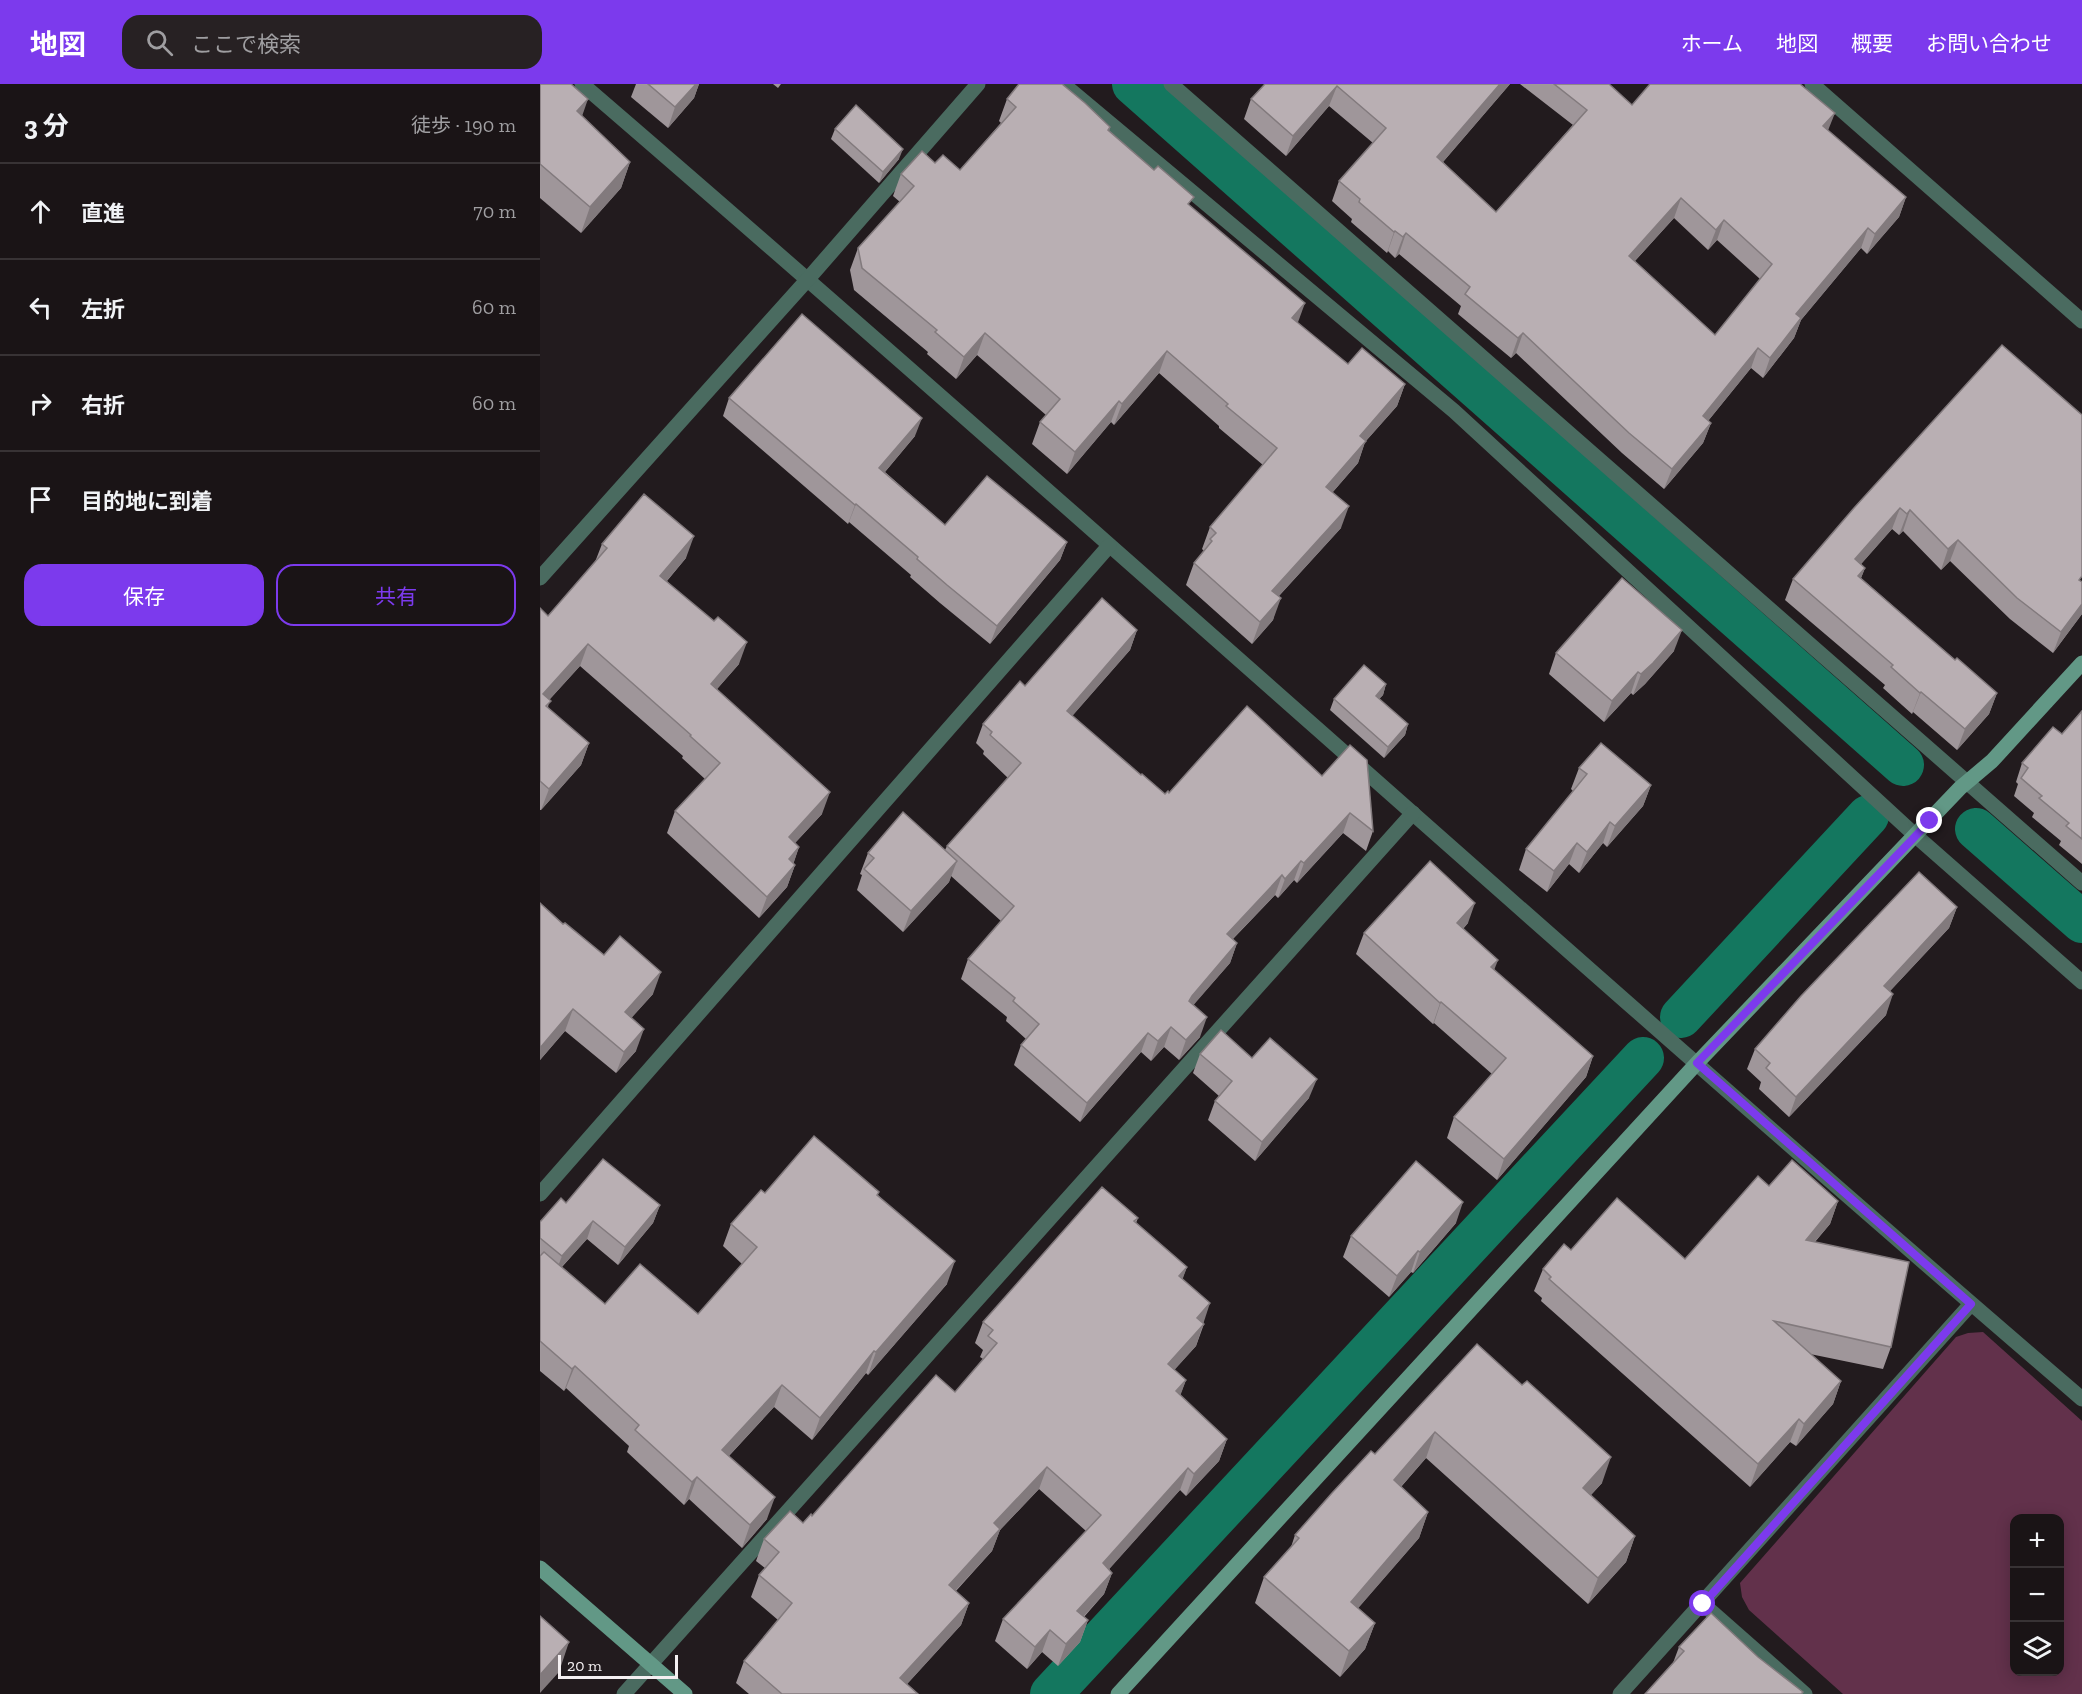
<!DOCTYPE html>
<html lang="ja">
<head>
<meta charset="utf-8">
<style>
  :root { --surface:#1a1416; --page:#272123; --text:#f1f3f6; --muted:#9f9ea1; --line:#383335; --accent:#7c3aed }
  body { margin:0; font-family:"Zilla Slab","Noto Sans JP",serif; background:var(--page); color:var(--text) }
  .controls { position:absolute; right:18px; bottom:18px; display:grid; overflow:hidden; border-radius:12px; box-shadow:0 3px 15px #0003 }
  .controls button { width:54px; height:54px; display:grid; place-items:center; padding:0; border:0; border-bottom:2px solid var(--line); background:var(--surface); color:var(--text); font:30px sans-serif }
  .scale { position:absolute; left:18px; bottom:15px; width:120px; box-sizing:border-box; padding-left:6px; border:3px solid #f5f0f2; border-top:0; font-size:16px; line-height:21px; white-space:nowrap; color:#f5f0f2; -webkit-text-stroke:4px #221b1e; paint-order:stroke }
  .stop { position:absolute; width:18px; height:18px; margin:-14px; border:4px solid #7c3aed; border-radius:50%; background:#fff }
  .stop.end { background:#7c3aed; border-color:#fff; box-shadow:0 2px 6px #0008 }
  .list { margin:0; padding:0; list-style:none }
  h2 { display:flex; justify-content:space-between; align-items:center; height:78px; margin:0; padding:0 24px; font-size:26px }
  h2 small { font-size:20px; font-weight:400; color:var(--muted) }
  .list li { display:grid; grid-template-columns:39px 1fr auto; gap:18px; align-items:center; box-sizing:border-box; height:96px; padding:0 24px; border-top:2px solid var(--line) }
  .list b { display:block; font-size:22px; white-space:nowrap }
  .list em { font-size:20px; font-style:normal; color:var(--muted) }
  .actions { display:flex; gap:12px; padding:18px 24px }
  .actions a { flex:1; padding:14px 0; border:2px solid var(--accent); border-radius:18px; text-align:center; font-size:21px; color:var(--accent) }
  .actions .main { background:var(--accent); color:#fff }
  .icon { flex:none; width:33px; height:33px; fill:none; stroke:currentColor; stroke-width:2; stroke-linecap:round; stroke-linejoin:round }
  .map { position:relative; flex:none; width:1542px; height:1610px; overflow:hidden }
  header { display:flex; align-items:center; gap:36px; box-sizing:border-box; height:84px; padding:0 30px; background:var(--accent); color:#fff }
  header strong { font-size:28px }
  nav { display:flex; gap:33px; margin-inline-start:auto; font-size:21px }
  .search { width:420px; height:54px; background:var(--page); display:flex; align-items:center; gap:15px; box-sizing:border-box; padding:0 21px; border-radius:18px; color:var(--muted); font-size:22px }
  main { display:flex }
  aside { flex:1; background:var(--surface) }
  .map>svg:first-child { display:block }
  .green { fill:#62314b; fill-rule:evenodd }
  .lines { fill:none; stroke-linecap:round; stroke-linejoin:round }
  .canal { stroke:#14775f; stroke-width:42 }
  .street { stroke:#4a6b60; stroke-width:15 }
  .secondary { stroke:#629886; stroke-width:15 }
  .wall { fill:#9f969a; fill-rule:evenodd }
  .shaded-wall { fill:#827a7d }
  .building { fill:#b9afb3; stroke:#827a7d; stroke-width:1.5; fill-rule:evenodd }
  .route { stroke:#7c3aed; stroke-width:8 }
</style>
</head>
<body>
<header>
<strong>地図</strong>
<div class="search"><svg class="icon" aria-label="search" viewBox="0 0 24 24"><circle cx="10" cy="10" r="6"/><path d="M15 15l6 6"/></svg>ここで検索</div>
<nav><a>ホーム</a><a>地図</a><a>概要</a><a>お問い合わせ</a></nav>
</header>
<main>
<aside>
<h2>3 分<small>徒歩 · 190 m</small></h2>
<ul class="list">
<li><svg class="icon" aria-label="ahead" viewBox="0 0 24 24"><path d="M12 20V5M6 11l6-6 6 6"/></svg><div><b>直進</b></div><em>70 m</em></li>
<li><svg class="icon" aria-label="left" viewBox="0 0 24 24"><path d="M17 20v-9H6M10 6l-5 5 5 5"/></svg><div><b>左折</b></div><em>60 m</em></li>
<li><svg class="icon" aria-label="right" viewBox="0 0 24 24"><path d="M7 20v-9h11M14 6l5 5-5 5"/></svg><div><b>右折</b></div><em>60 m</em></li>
<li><svg class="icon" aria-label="arrive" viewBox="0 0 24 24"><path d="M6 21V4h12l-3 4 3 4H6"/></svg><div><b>目的地に到着</b></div></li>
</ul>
<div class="actions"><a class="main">保存</a><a>共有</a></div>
</aside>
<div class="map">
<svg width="1542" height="1610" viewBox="0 0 1542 1610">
  <rect width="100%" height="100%" fill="#221b1e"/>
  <path class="green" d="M1443,1248l99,89v273h-239l-94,-84 -7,-13 -2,-14 216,-246 12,-4zM1474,1434h46v154h-46z"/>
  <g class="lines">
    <g class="canal">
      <path d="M593,0l770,681"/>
      <path d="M1436,745l106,93"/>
      <path d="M1141,933l187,-201"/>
      <path d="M511,1610l592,-636"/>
    </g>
    <g class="street">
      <path d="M42,0c504,434 996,882 1500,1315"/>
      <path d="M523,0l391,327 462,425 166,146"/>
      <path d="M631,0l911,799"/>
      <path d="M1272,0l270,237"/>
      <path d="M0,494l268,-299 170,-195"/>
      <path d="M0,1110l569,-648"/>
      <path d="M1163,1520l102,90"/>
      <path d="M84,1610l789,-881"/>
      <path d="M1080,1610l351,-390"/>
    </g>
    <g class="secondary">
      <path d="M0,1484l145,126"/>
      <path d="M578,1610l579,-631 263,-275 32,-27 90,-98"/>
    </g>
  </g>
  <g class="wall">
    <path d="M0,0l42,32 48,46 -9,26 -40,45 -41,-35z"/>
    <path d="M96,0h63l-5,14 -26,30 -37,-31z"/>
    <path d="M233,0h8l-3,4z"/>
    <path d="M725,0h245l-67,78 53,50 77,-87 -53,-41h89l23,21 196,26 78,66 -7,20 -32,37 -6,-6 -60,72 -7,18 -31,40 -12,-10 -43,53 3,2 -8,20 -39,46 -42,-36 -106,-100 -5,5 -53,-44 3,-8 -62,-52 -4,4 -7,-7 -1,2 -36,-31 1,-3 -20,-18 7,-20 34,-38 -44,-37 -43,50 -42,-37 7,-20zM1134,134l34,32 9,-10 43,39 -45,56 -80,-74z"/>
    <path d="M467,15l103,28 -1,4 81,75 108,117 50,41 57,20 -8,22 -32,36 -7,21 -26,30 9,35 -62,68 -6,24 -21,24 -66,-59 8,-22 10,-12 -2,-2 8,-22 53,-62 -44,-37v-2l-60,-53 -45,52 -3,-3 -44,52 -35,-30 8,-22 6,-7 -69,-60 -21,24 -29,-25 1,-2 -74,-62 -4,-20 8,-22 42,-46 -7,-6 8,-22 34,-11 25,7 41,-47 -2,-2z"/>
    <path d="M295,45l64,30 -20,24 -48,-44z"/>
    <path d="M1462,261l80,269 -29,39 -43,-34 -60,-58 -9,9 -38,-39 -4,4 -7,-6 -31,35 4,4 -4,10 94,82 42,33 -8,21 -32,36 -44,-38 -1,2 -29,-26 2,-3 -100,-85 8,-21z"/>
    <path d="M189,314l186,38 -30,36 60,53 122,17 -7,18 -70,84 -50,-41 -30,-26 1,-2 -62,-53 -1,2 -125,-108z"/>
    <path d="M62,460l84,14 -19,23 72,83 -22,25 105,125 -27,29 4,4 -6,17 2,1 -8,22 -28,31 -92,-85 8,-22 30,-32 -23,-21 1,-2 -103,-90 -31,34 -1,8 41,35 -8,22 -40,45h-1v-202l8,8 47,-54z"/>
    <path d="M597,546l-7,20 -58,66 69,59 24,19 4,-1 78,-87 126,125 -7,20 -23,-18 -46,50 -3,-3 -16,18 -3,-3 -42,44 4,4 -7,20 -37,42 7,32 -21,23 -15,-13 -13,14 -10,-9 -61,70 -66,-57 7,-20 5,-6 -20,-18 1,-4 -46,-38 7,-20 33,-38 -50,-45 -2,6 -46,50 -46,-42 5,-15 -2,-1 8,-21 77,-3 2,-4 61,-68 -25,-24 1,-3 -8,-8 7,-19 42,-38z"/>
    <path d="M1134,567l-29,33 -12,11 -2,-2 -27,29 -55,-48 7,-21z"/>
    <path d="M846,600l-3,11 -4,4 29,25 -3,11 -21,23 -54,-48 4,-11z"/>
    <path d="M1542,627v153l-23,-19 2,-4 -29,-24 2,-4 -20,-17 4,-12 -2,-2 6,-19 40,-29z"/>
    <path d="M1039,684l72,17 -8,21 -36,41 -4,-4 -24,30 -10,-9 -22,28 -28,-22 7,-21 47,-58 -2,-2z"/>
    <path d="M0,819l23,21 90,70 -22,24 5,33 -20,22 -51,-42 -25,29z"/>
    <path d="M1417,823l-8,21 -59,63 -4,24 -97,102 -30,-28 2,-7 -14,-13 8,-20z"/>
    <path d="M928,839l-5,6 31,41 99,86 -7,21 -89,103 -50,-42 7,-21 38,-43 -58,-51 -1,1 -77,-70 8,-21z"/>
    <path d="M660,970l52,4 57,40 -54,63 -47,-41 7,-19 4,-5 -26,-23z"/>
    <path d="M1229,1102l69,15 -8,23 -15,18 76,105 -8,22 -73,-15 31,27 -8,23 -37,42 -6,-4 -40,45 -209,-186 1,-3 -8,-7 9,-22 28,-19 114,9z"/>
    <path d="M225,1109l113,2 69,89 -79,91 -2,-2 -54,67 -38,-33 -45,49 38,63 -25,29 -53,-49 -5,6 -57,-53 2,-6 -63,-58 -2,3 -24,-20v-149l26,-19 94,2 -7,18 -35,42 -31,-26 -25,28 43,37 93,10 44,-50 -19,-18 8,-22z"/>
    <path d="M598,1134l-2,5 51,44 -5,12 22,45 -8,22 -22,24 12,10 -6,15 47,44 -8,22 -33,35 -6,-6 -71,79 3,4 -8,21 -20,23 4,3 -8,22 -22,24 -16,-14 -15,17 -32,-28 8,-22 83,-88 -47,-42 -39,41 -8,21 -36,40 13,12 -8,22 -54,59 11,10h-169l-13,-11 8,-22 34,-41 -27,-23 8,-22 6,-7 -9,-7 8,-22 39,-16 9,-7 143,-124 28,-33 -3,-2 3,-7 -8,-7 8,-21z"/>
    <path d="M916,1139l-43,50 -2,-1 -22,25 -46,-40 8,-21z"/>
    <path d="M937,1260l125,139 -11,12 44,41 -9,26 -38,42 -162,-146 -25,29 27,25 -9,26 -61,70 17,15 -10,26 -25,28 -85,-74 9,-26 27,-30 4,-12 80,-81z"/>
    <path d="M1139,1563l79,10 45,35 -1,2h-157l28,-31z"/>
  </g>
  <g class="shaded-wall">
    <path d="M156,0h3l-5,14 -26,30 7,-21z"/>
    <path d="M960,0h10l-80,93 7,-20z"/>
    <path d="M797,2l-8,20 -43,50 7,-20z"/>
    <path d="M48,15l-9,26 -2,-14z"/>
    <path d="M1295,29l-8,20 -4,-7z"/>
    <path d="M363,65l-4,10 -20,24 4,-11z"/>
    <path d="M90,78l-9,26 -40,45 9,-26z"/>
    <path d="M1366,113l-7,20 -32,37 8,-20z"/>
    <path d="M1141,114l-7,20 -53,58 8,-20z"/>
    <path d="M1184,136l-7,20 -9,10 8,-20z"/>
    <path d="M1328,144l-7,20 -60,72 -7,18 -31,40 7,-20 26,-44z"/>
    <path d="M855,147l-7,20 -1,2 7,-21z"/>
    <path d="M866,149l-7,21 -4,4 8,-21z"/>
    <path d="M765,219l-8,22 -5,-7z"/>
    <path d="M445,249l-8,22 -21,24 8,-22z"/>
    <path d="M983,249l-7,20 -5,5 7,-20z"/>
    <path d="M1218,264l-7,20 -56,69 8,-21z"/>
    <path d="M627,267l-8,22 -45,52 8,-21z"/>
    <path d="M865,300l-8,22 -32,36 -7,21 -40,46 8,-22 34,-51z"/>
    <path d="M579,317l-8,21 -44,52 8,-22z"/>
    <path d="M382,334l-7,18 -42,50 6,-18z"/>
    <path d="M1171,339l-8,20 -39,46 8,-20z"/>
    <path d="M316,420l-7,18 -1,2 7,-19z"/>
    <path d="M809,422l-8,22 -77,84 8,-21z"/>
    <path d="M1360,424l-8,21 -45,51 8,-21z"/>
    <path d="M1370,426l-7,21 -4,4 8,-21z"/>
    <path d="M154,452l-8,22 -33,39 7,-21z"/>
    <path d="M1418,456l-8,21 -9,9 7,-21z"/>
    <path d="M527,458l-7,18 -70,84 7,-18z"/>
    <path d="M1325,484l-8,20 1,-12z"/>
    <path d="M741,514l-8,22 -21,24 8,-22z"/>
    <path d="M1542,520v10l-29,39 8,-21z"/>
    <path d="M597,546l-7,20 -70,80 7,-19z"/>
    <path d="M1142,546l-8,21 -29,33 -12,11 8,-21z"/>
    <path d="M207,558l-8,22 -36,41 8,-21z"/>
    <path d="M48,560l-8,22 -40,44 3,-16z"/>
    <path d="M1098,588l-7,21 -27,29 8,-21z"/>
    <path d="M846,600l-3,11 -10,11 3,-10z"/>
    <path d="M1381,608l-8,20 -1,2 8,-21z"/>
    <path d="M1457,609l-8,21 -32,36 8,-21z"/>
    <path d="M868,640l-3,11 -21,23 4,-11z"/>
    <path d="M49,659l-8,22 -40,45 8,-21z"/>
    <path d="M1111,701l-8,21 -36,41 8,-21z"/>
    <path d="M290,708l-8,22 -41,44 8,-21z"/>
    <path d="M810,729l-7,20 -46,50 7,-20z"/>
    <path d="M1070,738l-7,21 -24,30 8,-21z"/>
    <path d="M1037,759l-8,21 -22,28 7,-21z"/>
    <path d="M259,763l-7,21 3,-3 -8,22 -28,31 8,-21 22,-38z"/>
    <path d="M417,777l-8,21 -46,50 8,-21z"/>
    <path d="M761,777l-7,19 -16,18 7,-19z"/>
    <path d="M742,791l-7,20 -56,58 8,-19z"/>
    <path d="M935,819l-7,20 -19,21 8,-21z"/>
    <path d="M1417,823l-8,21 -73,78 8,-20z"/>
    <path d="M697,859l-7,20 -46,53 8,-20z"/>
    <path d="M958,876l-8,21 1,-14z"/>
    <path d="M121,888l-8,22 -36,40 8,-22z"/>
    <path d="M1353,910l-7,21 -97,102 7,-20z"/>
    <path d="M901,918l-7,21 -1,1 7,-21z"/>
    <path d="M33,925l-8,22 -25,29v-12z"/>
    <path d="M667,933l-7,20 -21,23 7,-20z"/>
    <path d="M631,943l-7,20 -13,14 7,-20z"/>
    <path d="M104,945l-8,22 -20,22 8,-21z"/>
    <path d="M608,949l-7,19 -61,70 7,-19z"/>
    <path d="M1053,972l-7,21 -89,103 7,-21z"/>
    <path d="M777,995l-8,19 -54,63 7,-19z"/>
    <path d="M1298,1117l-8,23 -33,38 9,-22z"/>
    <path d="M923,1118l-7,21 -43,50 7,-21z"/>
    <path d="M120,1121l-7,18 -35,42 7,-18z"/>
    <path d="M53,1137l-6,18 -32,35 7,-18z"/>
    <path d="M878,1167l-7,21 -22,25 8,-21z"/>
    <path d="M415,1177l-8,23 -79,91 8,-23z"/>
    <path d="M647,1183l-8,22v-13z"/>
    <path d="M670,1219l-14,43 -36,40 8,-22 29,-46z"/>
    <path d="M334,1267l-8,22 -54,67 8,-22z"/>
    <path d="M35,1282l-9,22 -2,3 8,-22z"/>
    <path d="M646,1296l-8,22 -2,-11z"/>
    <path d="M1301,1297l-8,23 -37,42 8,-22z"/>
    <path d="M242,1301l-8,22 -60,65 8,-22z"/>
    <path d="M1259,1335l-9,23 -40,45 8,-23z"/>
    <path d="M895,1348l-9,26 -42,48 10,-26z"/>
    <path d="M687,1355l-8,22 -33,35 8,-22z"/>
    <path d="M1071,1373l-9,26 -28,30 9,-25z"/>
    <path d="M507,1383l-8,22 -39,41 -8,21 -51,55 8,-21 45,-62z"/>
    <path d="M648,1384l-8,22 -85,95 8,-22z"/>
    <path d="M157,1393l-8,22 -5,6 8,-23z"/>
    <path d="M235,1413l-8,22 -25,29 8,-23z"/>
    <path d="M888,1428l-9,26 -78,90 10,-26z"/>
    <path d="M1095,1452l-9,26 -38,42 10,-26z"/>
    <path d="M572,1489l-8,21 -35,38 8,-21z"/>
    <path d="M429,1519l-8,22 -63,69 2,-16z"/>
    <path d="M548,1536l-8,22 -22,24 8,-22z"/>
    <path d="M835,1539l-10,26 -25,28 9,-26z"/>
    <path d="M510,1546l-8,22 -15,17 8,-22z"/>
    <path d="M29,1558l-10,30 -19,21v-18z"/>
  </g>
  <g class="building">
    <path d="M0,0h31l17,15 -11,12 53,51 -40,45 -50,-43z"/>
    <path d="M108,0h48l-21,23z"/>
    <path d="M479,0h43l23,19 25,24 -2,3 46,40 4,-4 36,31 -6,7 117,99 -13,15 56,46 14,-16 43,36 -45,52 6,5 -40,46 23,19 -77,85 9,7 -21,24 -66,-59 18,-22 -2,-2 6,-6 -6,-6 67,-79 -51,-42 2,-2 -61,-53 -45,53 -3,-3 -44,51 -35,-30 20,-23 -75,-66 -21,24 -29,-25 2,-2 -75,-62 -4,-20 56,-62 -13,-12 21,-23 13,12 8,-8 17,15 56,-63 -9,-8z"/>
    <path d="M725,0h235l-63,73 59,55 91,-102 -33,-26h55l23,21 18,-21h150l35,29 -12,13 83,71 -31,37 -7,-6 -72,86 5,4 -31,40 -12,-10 -55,68 8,7 -39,46 -43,-36 -106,-100 -5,5 -53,-44 5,-7 -64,-54 -3,4 -8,-6 -1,1 -35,-30 1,-3 -21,-18 47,-53 -49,-42 -44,50 -42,-37zM1141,114l35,32 8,-10 48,44 -57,71 -86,-79z"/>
    <path d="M316,21l47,44 -20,23 -48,-43z"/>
    <path d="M262,230l120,104 -43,50 66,57 42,-49 80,66 -70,84 -50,-41 -30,-26 1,-2 -62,-53 -1,1 -126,-107z"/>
    <path d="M1462,261l80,70v161l-3,4 3,2v22l-21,28 -44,-34 -59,-58 -10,9 -38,-39 -3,4 -7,-6 -45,51 10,9 -7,8 97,84 2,-2 40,35 -32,36 -44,-37 -1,1 -29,-26 2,-2 -100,-86 61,-71z"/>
    <path d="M104,410l50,42 -34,40 54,45 4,-4 29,25 -36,42 119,108 -41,45 10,10 -10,12 6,6 -28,32 -92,-86 45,-48 -30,-27 1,-1 -103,-91 -45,50 8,7 -5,5 43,37 -40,46 -9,-8v-173l8,8 59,-68 -5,-4z"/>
    <path d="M1082,494l60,52 -29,33 -12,11 -3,-2 -26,29 -56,-48z"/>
    <path d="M562,514l35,32 -70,81 74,64 1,-1 23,20 3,-3 1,2 78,-87 75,70 28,-31 17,15 6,71 -23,-18 -46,50 -3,-2 -16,18 -3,-4 -55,59 10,9 -45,53 -3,5 18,16 -21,23 -15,-13 -13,14 -10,-8 -61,70 -66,-58 18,-21 -26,-23 2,-3 -47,-39 46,-53 -67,-60 74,-83 -31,-28 2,-3 -9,-8 37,-43 5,5z"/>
    <path d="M824,581l22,19 -10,12 32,28 -20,23 -54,-48z"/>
    <path d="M1542,627v128l-16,-13 3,-3 -30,-25 3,-2 -21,-18 7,-10 -6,-5 31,-36 9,7z"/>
    <path d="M1061,659l50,42 -36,41 -5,-4 -23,30 -10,-9 -23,28 -28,-22 61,-75 -8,-6z"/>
    <path d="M363,728l54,49 -46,50 -47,-42 10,-11 -6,-5z"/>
    <path d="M890,777l45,42 -18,20 41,37 -7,7 102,89 -89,103 -50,-42 52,-59 -65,-56 -1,1 -76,-70z"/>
    <path d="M1379,788l38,35 -73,79 9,8 -97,103 -30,-29 4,-5 -15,-14 46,-53z"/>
    <path d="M0,819l23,21 2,-1 39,32 16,-19 41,36 -36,40 19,17 -20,23 -51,-43 -33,39z"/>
    <path d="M681,946l31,28 18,-20 47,41 -55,63 -47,-41 17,-20 -32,-27z"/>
    <path d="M274,1052l65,56 -2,3 78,66 -79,91 -2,-1 -54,67 -38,-33 -60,65 53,47 -25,28 -53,-48 -5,5 -57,-52 4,-5 -64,-59 -3,3 -32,-28v-85l4,-4 61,52 35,-40 58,50 59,-67 -26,-23 30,-34 4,3z"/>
    <path d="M63,1075l57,46 -35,42 -32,-26 -31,35 -22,-18v-16l21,-24 5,5z"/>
    <path d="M1252,1076l46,41 -32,39 103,22 -18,85 -117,-26 67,60 -37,43 -5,-5 -41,45 -209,-185 2,-2 -8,-8 21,-25 7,6 46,-52 68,61 73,-83 11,10z"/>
    <path d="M876,1077l47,41 -43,50 -2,-1 -21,25 -46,-40z"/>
    <path d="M562,1103l36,31 -4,3 53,46 -8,9 31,27 -13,15 7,6 -36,40 18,16 -10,11 51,48 -33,35 -6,-6 -85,95 9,10 -35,38 11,9 -22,24 -16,-14 -15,17 -32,-28 98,-104 -54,-48 -53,56 6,6 -51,56 20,18 -69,75 18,16h-136l-38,-33 48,-58 -33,-28 20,-23 -15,-13 26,-28 13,12 8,-9 1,2 124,-141 19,17 42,-49 -9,-7 5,-6 -10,-8z"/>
    <path d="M937,1260l45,41 5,-4 84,76 -28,31 52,48 -37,42 -163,-146 -41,48 34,32 -77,90 24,21 -26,28 -85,-74 35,-39 -4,-3 37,-42 39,-42 4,3z"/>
    <path d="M1171,1529l47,44 45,35 -2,2h-156l39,-43 -5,-4z"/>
    <path d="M0,1532l29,26 -29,33z"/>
  </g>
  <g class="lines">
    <path class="route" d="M1163,1520l268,-300 -274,-241 233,-242"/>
  </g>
</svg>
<div class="controls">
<button>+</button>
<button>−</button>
<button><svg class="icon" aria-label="layers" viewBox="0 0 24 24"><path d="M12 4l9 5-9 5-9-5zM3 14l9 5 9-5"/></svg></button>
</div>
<div class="scale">20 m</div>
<div class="stop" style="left:1163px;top:1520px"></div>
<div class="stop end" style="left:1390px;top:737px"></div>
</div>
</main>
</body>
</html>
